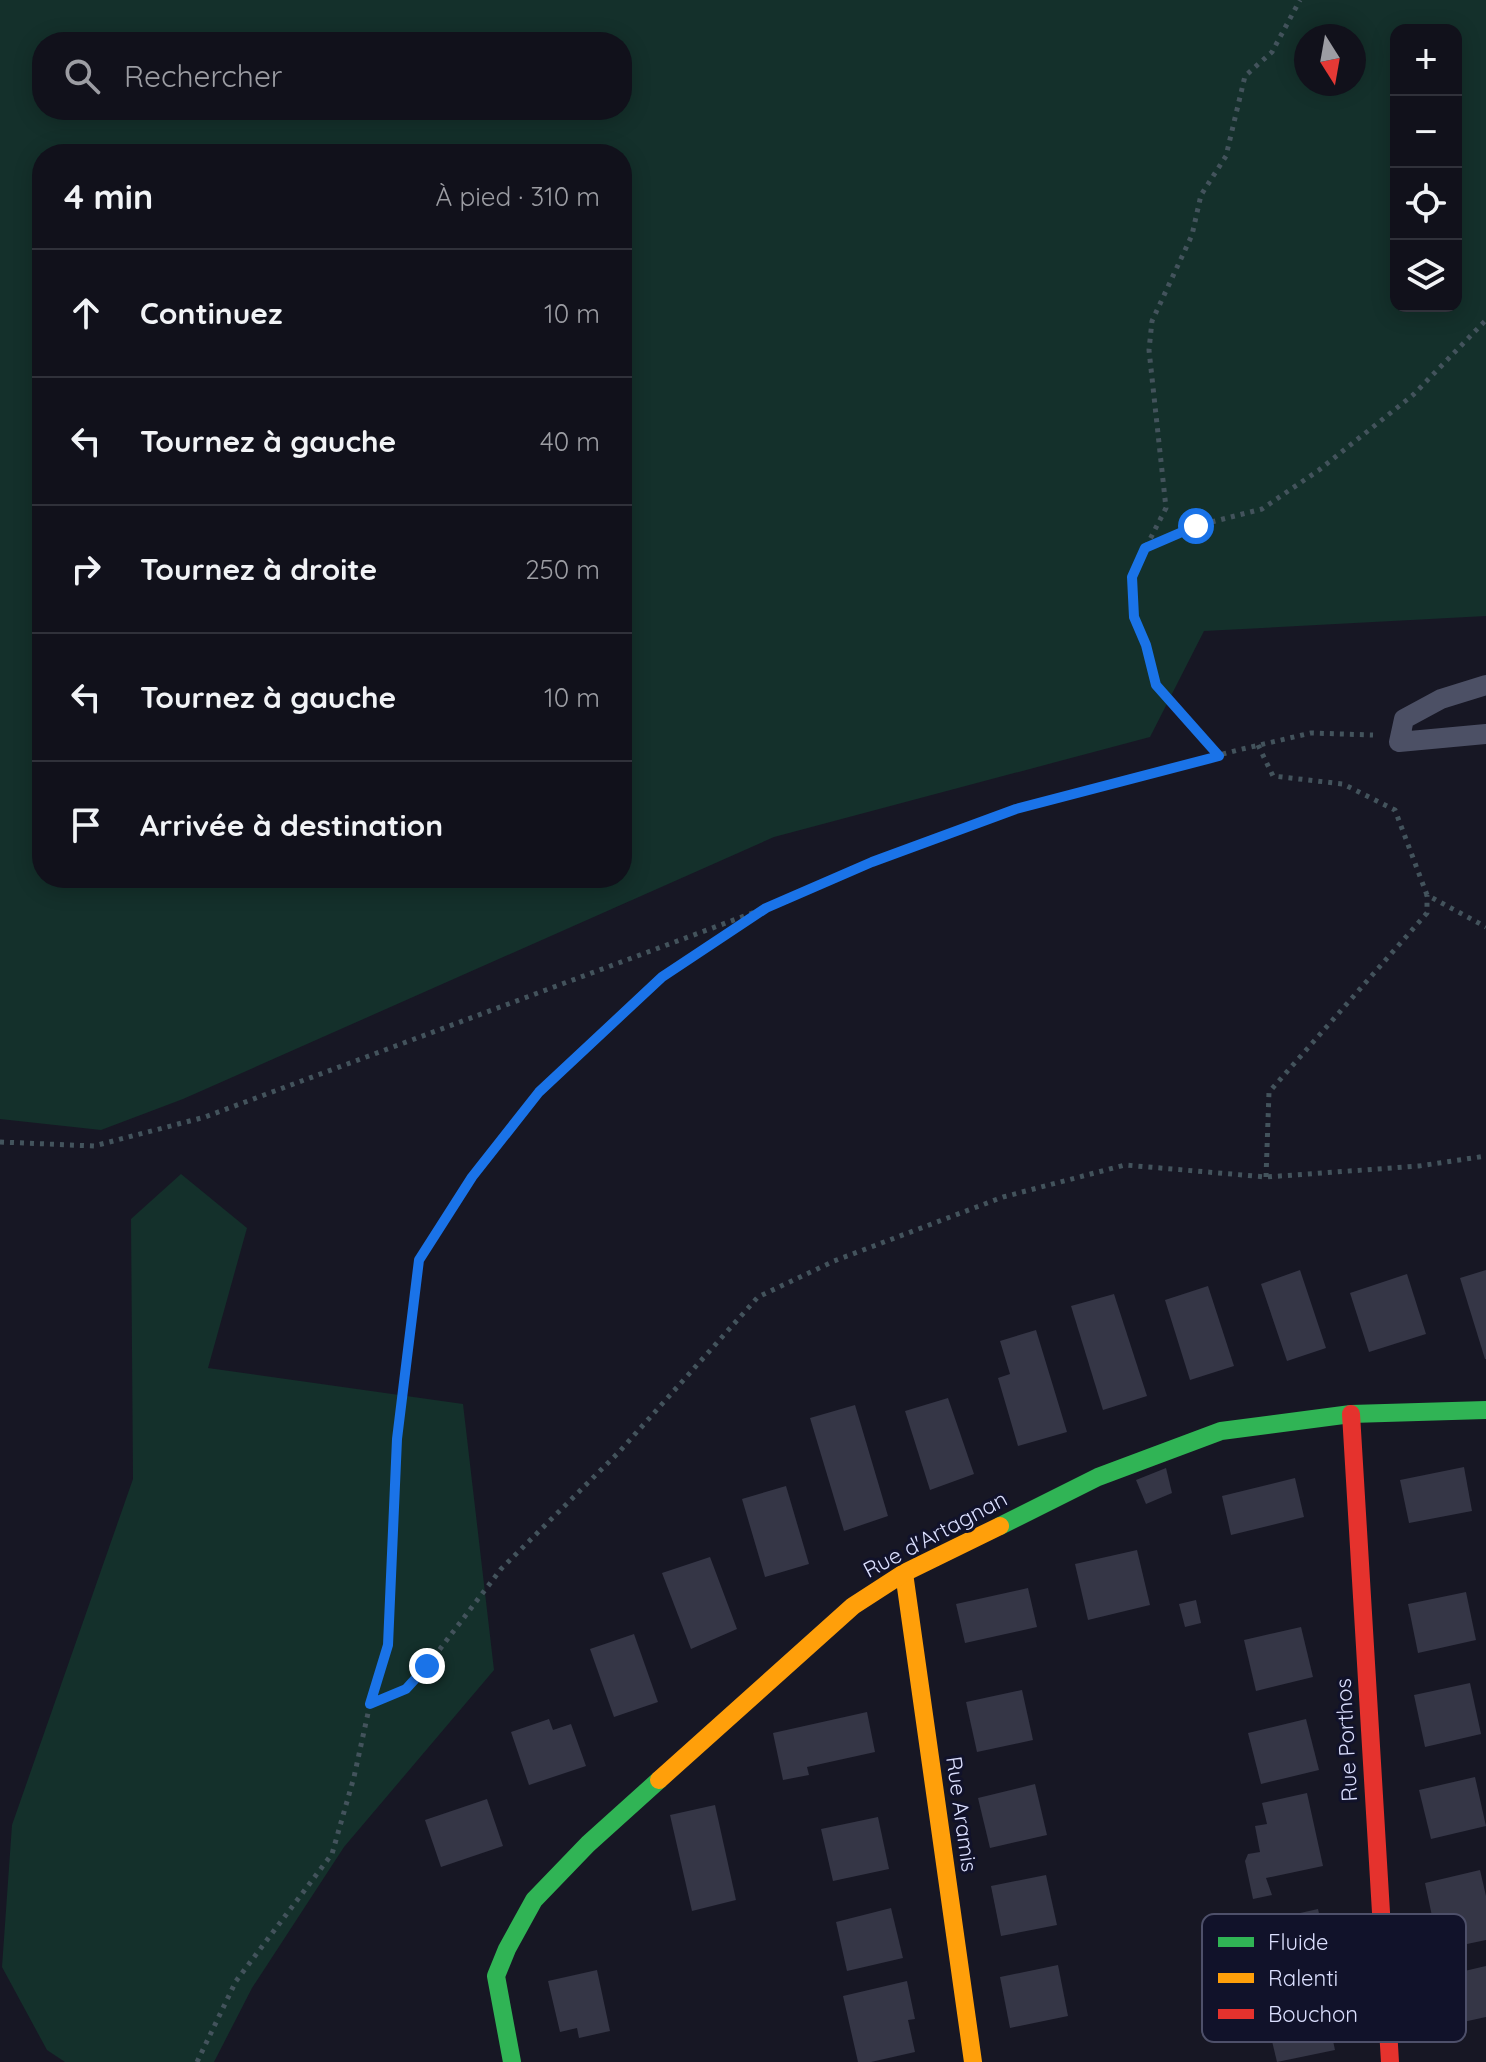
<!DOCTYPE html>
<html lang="fr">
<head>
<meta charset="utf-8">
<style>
  :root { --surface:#11111b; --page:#1a1a24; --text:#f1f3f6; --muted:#9c9da3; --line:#30313a }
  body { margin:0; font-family:Quicksand,sans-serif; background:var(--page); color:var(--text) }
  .controls { position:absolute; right:24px; top:24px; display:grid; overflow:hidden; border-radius:16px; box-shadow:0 4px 20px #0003 }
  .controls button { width:72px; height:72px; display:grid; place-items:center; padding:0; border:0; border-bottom:2px solid var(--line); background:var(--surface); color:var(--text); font:40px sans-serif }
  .compass { position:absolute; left:1294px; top:24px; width:72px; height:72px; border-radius:50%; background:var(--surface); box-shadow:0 4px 20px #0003; rotate:169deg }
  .stop { position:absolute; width:24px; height:24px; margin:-18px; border:6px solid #1a73e8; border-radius:50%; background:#fff }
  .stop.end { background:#1a73e8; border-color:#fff; box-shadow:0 2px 8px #0008 }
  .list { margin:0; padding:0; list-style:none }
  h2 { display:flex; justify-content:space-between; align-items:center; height:104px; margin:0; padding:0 32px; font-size:34px }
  h2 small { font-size:26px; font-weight:400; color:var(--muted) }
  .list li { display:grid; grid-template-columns:52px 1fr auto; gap:24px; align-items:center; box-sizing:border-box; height:128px; padding:0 32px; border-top:2px solid var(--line) }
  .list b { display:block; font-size:30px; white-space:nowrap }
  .list em { font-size:26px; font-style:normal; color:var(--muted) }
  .icon { flex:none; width:44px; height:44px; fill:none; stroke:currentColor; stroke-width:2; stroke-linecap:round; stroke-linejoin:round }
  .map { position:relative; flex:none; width:1486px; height:2062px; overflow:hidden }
  .search { position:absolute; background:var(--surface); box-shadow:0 4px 20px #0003; left:32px; top:32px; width:600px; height:88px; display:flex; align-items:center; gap:20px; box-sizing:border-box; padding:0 28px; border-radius:32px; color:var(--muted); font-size:30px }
  .panel { position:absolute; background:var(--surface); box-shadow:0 4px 20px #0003; left:32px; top:144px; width:600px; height:744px; border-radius:32px }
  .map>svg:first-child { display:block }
  .green { fill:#14302b; fill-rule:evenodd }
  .building { fill:#353646 }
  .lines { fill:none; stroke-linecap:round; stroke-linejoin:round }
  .path { stroke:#43535c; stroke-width:5; stroke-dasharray:4 6; stroke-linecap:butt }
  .lane { stroke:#4c5065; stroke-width:20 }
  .fast { stroke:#30b455; stroke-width:18 }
  .slow { stroke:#ff9f0a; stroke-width:18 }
  .jam { stroke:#e5322d; stroke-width:18 }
  .route { stroke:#1a73e8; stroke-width:10 }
  .labels { text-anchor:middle; stroke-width:6; stroke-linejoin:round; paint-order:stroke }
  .street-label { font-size:22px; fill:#dbdffe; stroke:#11122a }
  .key { fill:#11122a; stroke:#4e506a; stroke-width:2 }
  .key-label { font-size:22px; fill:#dbdffe }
</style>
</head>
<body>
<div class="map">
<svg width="1486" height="2062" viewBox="0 0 1486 2062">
  <rect width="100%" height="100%" fill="#171724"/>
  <g class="green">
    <path d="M0,0h1486v616l-282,15 -54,106 -376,100 -591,262 -82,31 -101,-11zM1396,30h60v276h-60zM1354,36v48h-48v-48zM622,42v68h-580v-68zM42,154h580v724h-580z"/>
    <path d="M181,1174l66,54 -39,140 255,36 31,266 -150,177 -92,141 -38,74h-149l-18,-12 -45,-83 10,-142 121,-346 -2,-260z"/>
  </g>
  <g class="building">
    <path d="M1300,1270l26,78 -39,13 -26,-77z"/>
    <path d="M1486,1270v89h-1l-25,-81z"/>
    <path d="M1407,1274l19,60 -57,18 -19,-59z"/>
    <path d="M1208,1286l26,80 -44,14 -25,-80z"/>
    <path d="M1114,1294l33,102 -44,14 -32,-104z"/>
    <path d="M1036,1330l31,102 -49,14 -20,-68 12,-4 -10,-33z"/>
    <path d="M948,1398l26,76 -44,16 -25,-79z"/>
    <path d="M855,1405l33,111 -44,15 -34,-113z"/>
    <path d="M1464,1467l8,44 -63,12 -9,-43z"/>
    <path d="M1166,1468l6,25 -26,11 -10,-24z"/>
    <path d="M1295,1478l9,39 -73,18 -9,-39z"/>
    <path d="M786,1486l23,78 -44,13 -23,-78z"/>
    <path d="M1137,1550l13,55 -62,15 -13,-56z"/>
    <path d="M710,1557l27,72 -46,20 -29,-76z"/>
    <path d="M1028,1588l9,39 -72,16 -9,-39z"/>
    <path d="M1466,1592l10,48 -58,13 -10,-49z"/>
    <path d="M1196,1600l5,23 -16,4 -6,-23z"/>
    <path d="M1301,1627l12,50 -57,14 -12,-51z"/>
    <path d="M634,1634l24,68 -44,15 -24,-68z"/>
    <path d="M1470,1683l11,51 -56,13 -11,-52z"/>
    <path d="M1022,1690l11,50 -56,12 -11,-50z"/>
    <path d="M867,1712l8,40 -68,15 2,8 -26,5 -10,-47z"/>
    <path d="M549,1719l4,11 18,-6 15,42 -57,19 -18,-53z"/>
    <path d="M1306,1719l13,51 -58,14 -13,-51z"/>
    <path d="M1475,1777l11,49 -55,13 -12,-49z"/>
    <path d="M1035,1784l12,51 -57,13 -12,-50z"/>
    <path d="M1307,1793l16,73 -57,12 6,17 -19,4 -8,-38 3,-7 12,-2 -5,-26 12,-2 -5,-21z"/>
    <path d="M487,1799l16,47 -62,21 -16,-47z"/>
    <path d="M715,1805l21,95 -44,11 -22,-96z"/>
    <path d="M878,1817l11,52 -56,12 -12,-52z"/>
    <path d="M1480,1870l6,26v44l-19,4 -3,-15 -28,6 -11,-52z"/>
    <path d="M1046,1875l11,50 -56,11 -10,-50z"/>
    <path d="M891,1908l12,50 -56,13 -11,-49z"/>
    <path d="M1318,1909l11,50 -59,13 -10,-50z"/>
    <path d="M1058,1965l10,51 -58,12 -10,-51z"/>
    <path d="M1486,1966v51l-46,10 -10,-48z"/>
    <path d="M597,1970l13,61 -31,7 -2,-10 -17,4 -12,-51z"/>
    <path d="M907,1981l8,38 -7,1 7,32 -44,10h-13l-15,-66z"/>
    <path d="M1324,1999l11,51 -58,12 -12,-50z"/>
  </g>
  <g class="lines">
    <g class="path">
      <path d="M1146,547l20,-39 -17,-158 3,-29 40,-86 9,-40 25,-39 19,-80 27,-24 28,-52"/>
      <path d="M1258,745l15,31 70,8 52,26 32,85 59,32"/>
      <path d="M1219,756l-63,-71 -10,-40 -12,-28 -2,-40 13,-29 51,-22 66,-17 57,-39 94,-75 73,-75"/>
      <path d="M0,1142l94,4 111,-29 561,-209 106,-46 144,-53 222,-59 73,-17 62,2"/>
      <path d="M1266,1177l3,-85 158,-179v-18"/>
      <path d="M371,1704l35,-15 21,-23 74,-97 118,-117 139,-155 76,-36 169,-64 122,-32 141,12 153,-11 67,-10"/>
      <path d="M197,2062l39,-81 96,-127 22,-77 16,-73 18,-59 9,-206 22,-179 53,-83 67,-85 123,-115 96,-64"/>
    </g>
    <path class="lane" d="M1486,685l-45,14 -37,20 -5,23 87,-8"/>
    <g class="fast">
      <path d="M1000,1526l98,-49 123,-46 130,-17 135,-4"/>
      <path d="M512,2062l-16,-86 11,-27 27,-49 54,-56 71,-64"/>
    </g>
    <g class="slow">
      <path d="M904,1573l69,489"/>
      <path d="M659,1780l194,-174 51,-33 96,-47"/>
    </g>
    <path class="jam" d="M1351,1414l39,648"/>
  </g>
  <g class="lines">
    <path class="route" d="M427,1666l-21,23 -36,15 18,-59 9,-206 22,-179 53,-83 67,-85 123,-115 104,-69 106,-46 144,-53 203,-53 -63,-71 -10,-40 -12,-28 -2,-40 13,-29 51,-22"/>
  </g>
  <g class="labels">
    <g class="street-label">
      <text transform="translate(935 1534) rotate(-28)" y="8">Rue d'Artagnan</text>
      <text transform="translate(1346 1740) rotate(-93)" y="8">Rue Porthos</text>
      <text transform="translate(962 1814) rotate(82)" y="8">Rue Aramis</text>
    </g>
  </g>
  <rect x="1202" y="1914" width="264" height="128" rx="12" class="key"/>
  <rect x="1218" y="1937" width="36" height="10" fill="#30b455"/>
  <rect x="1218" y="1973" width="36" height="10" fill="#ff9f0a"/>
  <rect x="1218" y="2009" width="36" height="10" fill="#e5322d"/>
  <g class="key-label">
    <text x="1268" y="1950">Fluide</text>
    <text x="1268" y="1986">Ralenti</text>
    <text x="1268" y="2022">Bouchon</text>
  </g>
</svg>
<div class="controls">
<button>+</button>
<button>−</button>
<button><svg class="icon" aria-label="locate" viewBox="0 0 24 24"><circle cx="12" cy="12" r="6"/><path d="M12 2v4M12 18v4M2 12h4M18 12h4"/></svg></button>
<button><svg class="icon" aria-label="layers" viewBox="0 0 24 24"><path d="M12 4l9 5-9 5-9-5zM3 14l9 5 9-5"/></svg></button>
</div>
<svg class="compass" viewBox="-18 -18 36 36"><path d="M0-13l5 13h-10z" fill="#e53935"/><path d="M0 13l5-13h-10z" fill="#9c9da3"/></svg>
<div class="stop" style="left:1196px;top:526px"></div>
<div class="stop end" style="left:427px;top:1666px"></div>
<div class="search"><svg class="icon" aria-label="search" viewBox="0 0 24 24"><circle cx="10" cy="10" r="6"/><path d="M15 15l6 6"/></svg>Rechercher</div>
<section class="panel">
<h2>4 min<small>À pied · 310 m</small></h2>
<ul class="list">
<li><svg class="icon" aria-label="ahead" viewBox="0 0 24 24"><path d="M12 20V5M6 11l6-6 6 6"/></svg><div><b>Continuez</b></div><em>10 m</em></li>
<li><svg class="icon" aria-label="left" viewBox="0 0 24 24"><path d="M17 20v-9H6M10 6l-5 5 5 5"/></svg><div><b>Tournez à gauche</b></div><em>40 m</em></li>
<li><svg class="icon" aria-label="right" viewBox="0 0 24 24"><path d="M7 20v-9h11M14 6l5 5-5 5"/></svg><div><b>Tournez à droite</b></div><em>250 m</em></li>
<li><svg class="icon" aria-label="left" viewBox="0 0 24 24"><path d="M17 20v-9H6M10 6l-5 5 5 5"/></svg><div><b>Tournez à gauche</b></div><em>10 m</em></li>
<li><svg class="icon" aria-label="arrive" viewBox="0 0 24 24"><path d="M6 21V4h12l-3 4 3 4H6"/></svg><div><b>Arrivée à destination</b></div></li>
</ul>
</section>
</div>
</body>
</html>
